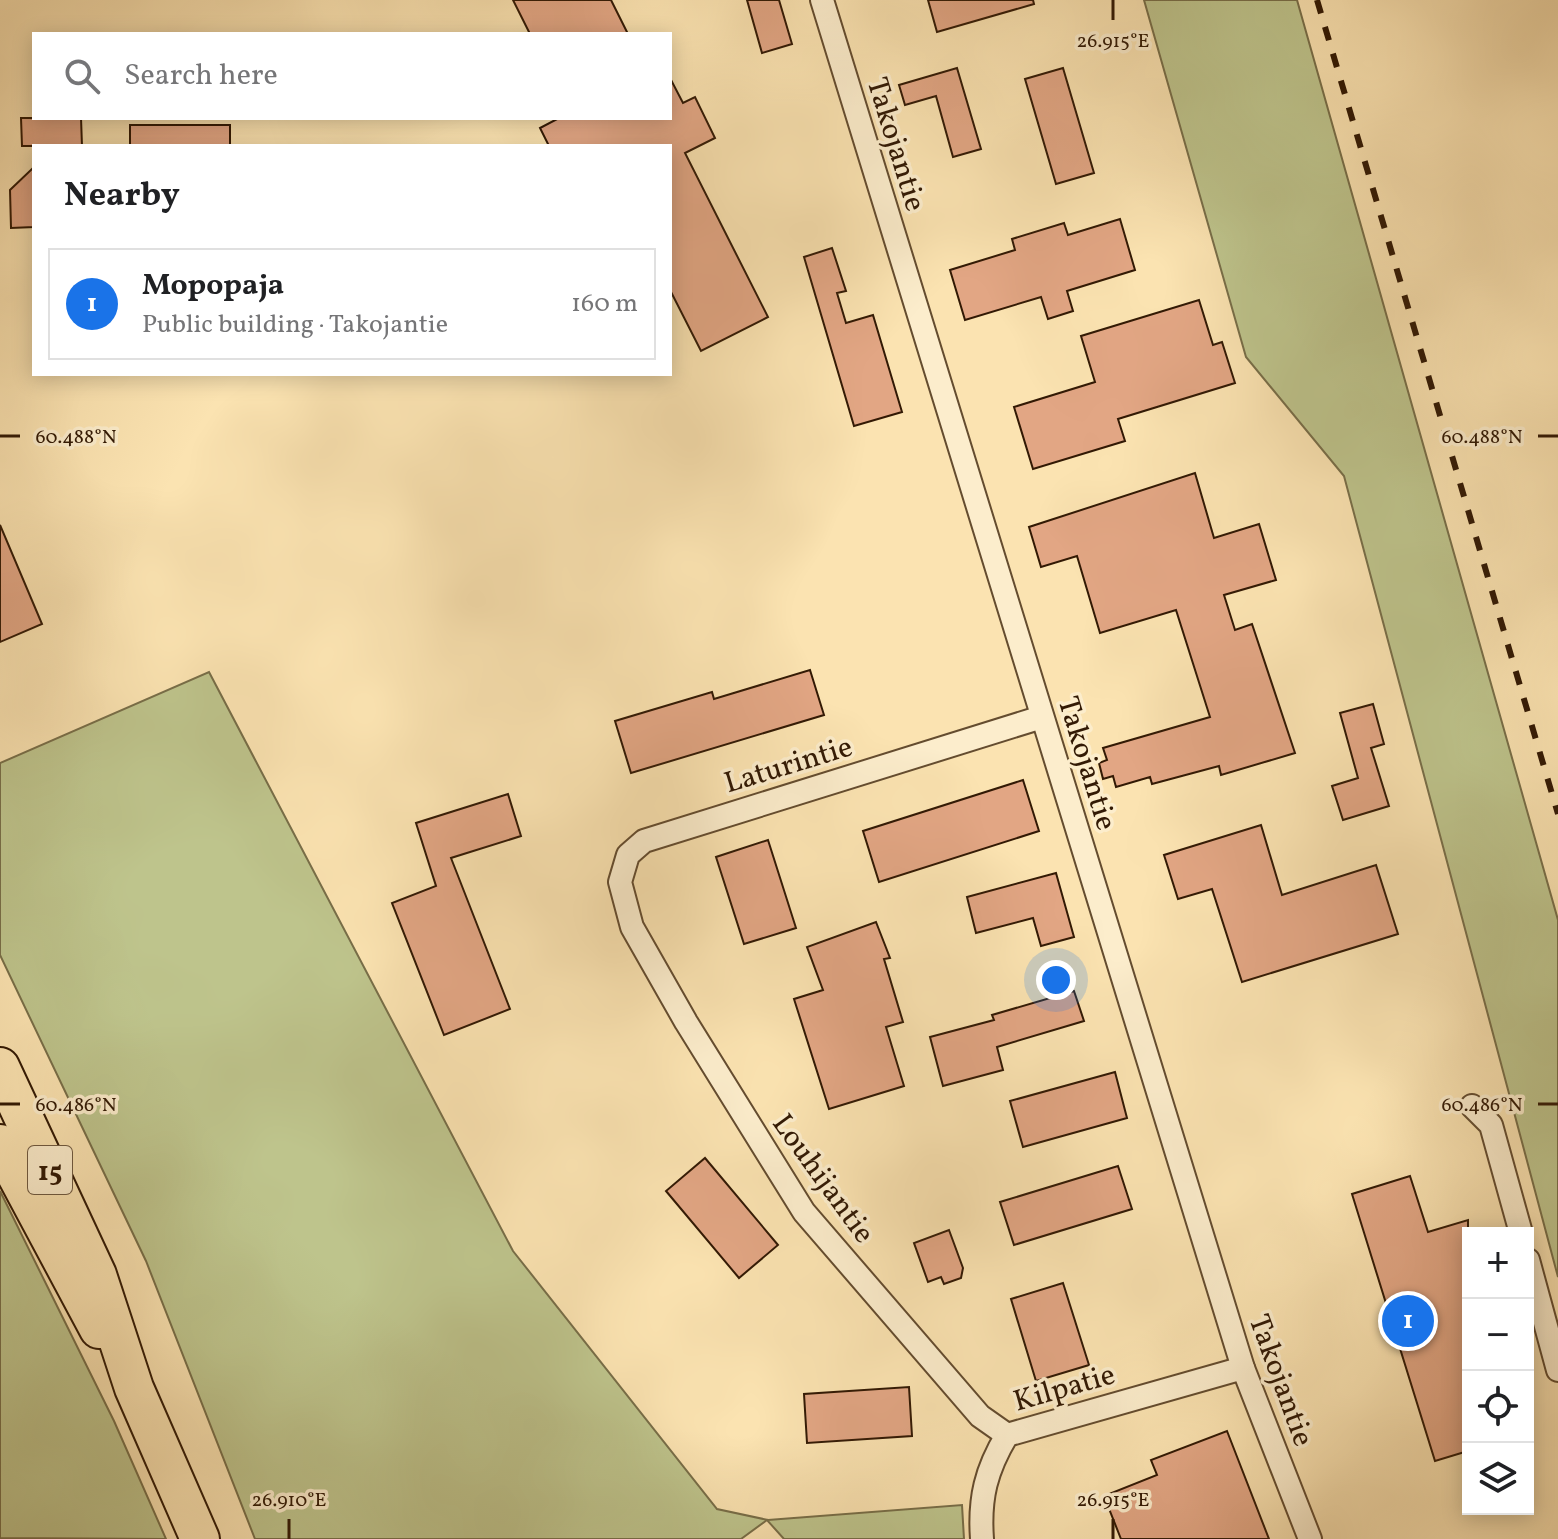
<!DOCTYPE html>
<html lang="en">
<head>
<meta charset="utf-8">
<style>
  :root { --surface:#fff; --page:#f6f6f6; --text:#202124; --muted:#757577; --line:#e0e0e0; --accent:#1a73e8 }
  body { margin:0; font-family:Vollkorn,serif; background:var(--page); color:var(--text) }
  .controls { position:absolute; right:24px; bottom:24px; display:grid; overflow:hidden; border-radius:0px; box-shadow:0 4px 20px #0003 }
  .controls button { width:72px; height:72px; display:grid; place-items:center; padding:0; border:0; border-bottom:2px solid var(--line); background:var(--surface); color:var(--text); font:40px sans-serif }
  .you { position:absolute; left:1056px; top:980px; width:28px; height:28px; margin:-20px; border:6px solid #fff; border-radius:50%; background:#1a73e8; box-shadow:0 0 0 12px #1a73e833 }
  .badge { display:grid; place-items:center; width:52px; height:52px; border-radius:50%; background:var(--accent); color:#fff; font-size:26px; font-weight:700 }
  .pin { position:absolute; translate:-50% -50%; border:4px solid #fff; box-shadow:0 2px 8px #0006 }
  .list { margin:0; padding:0; list-style:none }
  h2 { display:flex; justify-content:space-between; align-items:center; height:104px; margin:0; padding:0 32px; font-size:34px }
  h2 small { font-size:26px; font-weight:400; color:var(--muted) }
  .list li { display:grid; grid-template-columns:52px 1fr auto; gap:24px; align-items:center; box-sizing:border-box; height:112px; margin:0 16px 16px; padding:0 16px; border:2px solid var(--line); border-radius:0px }
  .list b { display:block; font-size:30px; white-space:nowrap }
  .list p { margin:0; font-size:26px; white-space:nowrap; color:var(--muted) }
  .list em { font-size:26px; font-style:normal; color:var(--muted) }
  .icon { flex:none; width:44px; height:44px; fill:none; stroke:currentColor; stroke-width:2; stroke-linecap:round; stroke-linejoin:round }
  .map { position:relative; flex:none; width:1558px; height:1539px; overflow:hidden }
  .search { position:absolute; background:var(--surface); box-shadow:0 4px 20px #0003; left:32px; top:32px; width:640px; height:88px; display:flex; align-items:center; gap:20px; box-sizing:border-box; padding:0 28px; border-radius:0px; color:var(--muted); font-size:30px }
  .panel { position:absolute; background:var(--surface); box-shadow:0 4px 20px #0003; left:32px; top:144px; width:640px; height:232px; border-radius:0px }
  .map>svg:first-child { display:block }
  .green { fill:#bec48c; stroke:#786e48; stroke-width:2 }
  .building { fill:#e2a684; stroke:#321904; stroke-width:2 }
  .lines { fill:none; stroke-linecap:round; stroke-linejoin:round }
  .street-casing { stroke:#644c2f; stroke-width:26 }
  .highway-casing { stroke:#321904; stroke-width:42 }
  .street { stroke:#fcedcc; stroke-width:22 }
  .highway { stroke:#fbe3b1; stroke-width:38 }
  .rail { stroke:#321904; stroke-width:6; stroke-dasharray:14 14; stroke-linecap:butt }
  .ticks { fill:none; stroke:#321904; stroke-width:3 }
  .labels { text-anchor:middle; stroke-width:7; stroke-linejoin:round; paint-order:stroke }
  .shield { fill:#fcedcc; stroke:#6f5940; stroke-width:2 }
  .shield-label { font-size:28px; font-weight:bold; fill:#321904 }
  .street-label { font-size:30px; fill:#321904; stroke:#fcedcc }
  .ticks-label { font-size:20px; text-anchor:middle; fill:#321904; stroke:#fcedcc; stroke-width:7; stroke-linejoin:round; paint-order:stroke }
</style>
</head>
<body>
<div class="map">
<svg width="1558" height="1539" viewBox="0 0 1558 1539">
  <rect width="100%" height="100%" fill="#fbe3b1"/>
  <filter id="stains"><feTurbulence type="fractalNoise" baseFrequency=".0025" numOctaves="4"/><feColorMatrix values="0 0 0 0 .2 0 0 0 0 .09 0 0 0 0 .02 0 0 0 .5 -.17"/></filter>
  <radialGradient id="worn" r=".72"><stop offset=".6" stop-color="#630" stop-opacity="0"/><stop offset="1" stop-color="#630" stop-opacity=".3"/></radialGradient>
  <g class="green">
    <path d="M1144,0h153l261,920v357l-214,-801 -98,-119z"/>
    <path d="M209,672l304,579 204,258 51,11 194,-15 2,34h-180l-17,-19 -26,19h-486l-109,-278 -146,-306v-192z"/>
    <path d="M0,1191l114,230 52,118 -166,-1z"/>
  </g>
  <g class="building">
    <path d="M513,0h98l17,34h-98z"/>
    <path d="M747,0h32l13,44 -30,9z"/>
    <path d="M928,0h105l1,4 -97,28z"/>
    <path d="M957,68l24,81 -28,8 -17,-61 -31,9 -6,-20z"/>
    <path d="M1063,68l31,105 -38,11 -31,-105z"/>
    <path d="M670,78l13,25 12,-6 20,41 -30,15 83,164 -67,34 -31,-61v-144h-121l-9,-18 19,-10h111z"/>
    <path d="M21,118h60l1,28h-60z"/>
    <rect x="130" y="125" width="100" height="21"/>
    <path d="M34,167v60l-23,1 -1,-38z"/>
    <path d="M1120,219l15,51 -68,21 6,20 -25,8 -7,-22 -76,23 -15,-50 65,-20 -3,-11 52,-16 4,12z"/>
    <path d="M832,248l14,43 -9,2 9,30 27,-8 29,97 -48,14 -50,-169z"/>
    <path d="M1199,300l14,45 9,-3 13,41 -117,36 7,22 -92,28 -19,-62 81,-25 -14,-46z"/>
    <path d="M1195,473l19,65 45,-14 17,56 -52,15 11,35 17,-6 43,129 -74,22 -2,-9 -67,18 -2,-7 -34,10 -3,-11 -10,3 -4,-16 8,-3 -4,-12 107,-31 -34,-107 -76,23 -23,-77 -36,11 -12,-40z"/>
    <path d="M0,525l42,99 -42,18z"/>
    <path d="M810,670l14,45 -193,58 -16,-52 97,-29 2,7z"/>
    <path d="M1373,704l11,40 -13,4 18,58 -46,14 -11,-34 26,-8 -18,-65z"/>
    <path d="M1023,780l16,51 -160,51 -16,-51z"/>
    <path d="M508,794l13,42 -70,22 59,151 -66,26 -52,-132 44,-17 -20,-63z"/>
    <path d="M1261,825l21,70 94,-30 22,69 -156,48 -30,-93 -34,10 -14,-44z"/>
    <path d="M768,840l28,88 -52,16 -28,-87z"/>
    <path d="M1056,873l18,64 -33,9 -8,-28 -57,15 -9,-36z"/>
    <path d="M876,922l14,36 -6,1 19,63 -17,5 18,59 -75,23 -35,-110 29,-9 -16,-43z"/>
    <path d="M1074,991l10,30 -87,26 6,23 -60,16 -13,-49 64,-17 -2,-5z"/>
    <path d="M1115,1072l12,46 -104,29 -13,-46z"/>
    <path d="M705,1158l73,87 -39,33 -73,-87z"/>
    <path d="M1118,1166l14,43 -118,36 -14,-43z"/>
    <path d="M1410,1176l18,56 40,-12v231l-33,10 -83,-267z"/>
    <path d="M949,1230l14,38 -2,10 -17,6 -3,-7 -13,5 -14,-39z"/>
    <path d="M1063,1283l26,82 -53,16 -25,-82z"/>
    <path d="M909,1387l3,49 -105,7 -3,-49z"/>
    <path d="M1227,1431l42,108h-148l-17,-43 53,-21 -6,-15z"/>
  </g>
  <g class="lines">
    <g class="street-casing">
      <g id="street">
        <path d="M822,0l421,1368 67,171"/>
        <path d="M1472,1106l19,19 30,108"/>
        <path d="M1528,1260l30,110"/>
        <path d="M1007,1435l-27,-19 -176,-204 -118,-190 -54,-95 -12,-45 8,-27 16,-14 398,-124"/>
        <path d="M982,1539c-3,-41 4,-69 25,-104l236,-67"/>
      </g>
    </g>
    <g class="highway-casing">
      <g id="highway">
        <path d="M0,1067l97,208 37,113 66,151"/>
        <path d="M0,1144l99,185"/>
      </g>
    </g>
    <use href="#street" class="street"/>
    <use href="#highway" class="highway"/>
    <path class="rail" d="M1317,0l241,814"/>
  </g>
  <path class="ticks" d="M1113,0v20M0,436h20M1538,436h20M0,1104h20M1538,1104h20M289,1519v20M1113,1519v20"/>
  <g class="labels">
    <rect class="shield" x="28" y="1146" width="44" height="48" rx="6"/>
    <g class="shield-label">
      <text x="50" y="1180">15</text>
    </g>
    <g class="street-label">
      <text transform="translate(897 144) rotate(73)" y="10">Takojantie</text>
      <text transform="translate(1088 763) rotate(73)" y="10">Takojantie</text>
      <text transform="translate(788 764) rotate(-17)" y="10">Laturintie</text>
      <text transform="translate(824 1178) rotate(54)" y="10">Louhijantie</text>
      <text transform="translate(1282 1380) rotate(70)" y="10">Takojantie</text>
      <text transform="translate(1064 1387) rotate(-16)" y="10">Kilpatie</text>
    </g>
  </g>
  <g class="ticks-label">
    <text x="1113" y="47">26.915°E</text>
    <text x="76" y="443">60.488°N</text>
    <text x="1482" y="443">60.488°N</text>
    <text x="76" y="1111">60.486°N</text>
    <text x="1482" y="1111">60.486°N</text>
    <text x="289" y="1506">26.910°E</text>
    <text x="1113" y="1506">26.915°E</text>
  </g>
  <rect width="100%" height="100%" filter="url(#stains)"/>
  <rect width="100%" height="100%" fill="url(#worn)"/>
</svg>
<div class="controls">
<button>+</button>
<button>−</button>
<button><svg class="icon" aria-label="locate" viewBox="0 0 24 24"><circle cx="12" cy="12" r="6"/><path d="M12 2v4M12 18v4M2 12h4M18 12h4"/></svg></button>
<button><svg class="icon" aria-label="layers" viewBox="0 0 24 24"><path d="M12 4l9 5-9 5-9-5zM3 14l9 5 9-5"/></svg></button>
</div>
<div class="you"></div>
<div class="pin badge" style="left:1408px;top:1321px">1</div>
<div class="search"><svg class="icon" aria-label="search" viewBox="0 0 24 24"><circle cx="10" cy="10" r="6"/><path d="M15 15l6 6"/></svg>Search here</div>
<section class="panel">
<h2>Nearby<small></small></h2>
<ul class="list">
<li><span class="badge">1</span><div><b>Mopopaja</b><p>Public building · Takojantie</p></div><em>160 m</em></li>
</ul>
</section>
</div>
</body>
</html>
